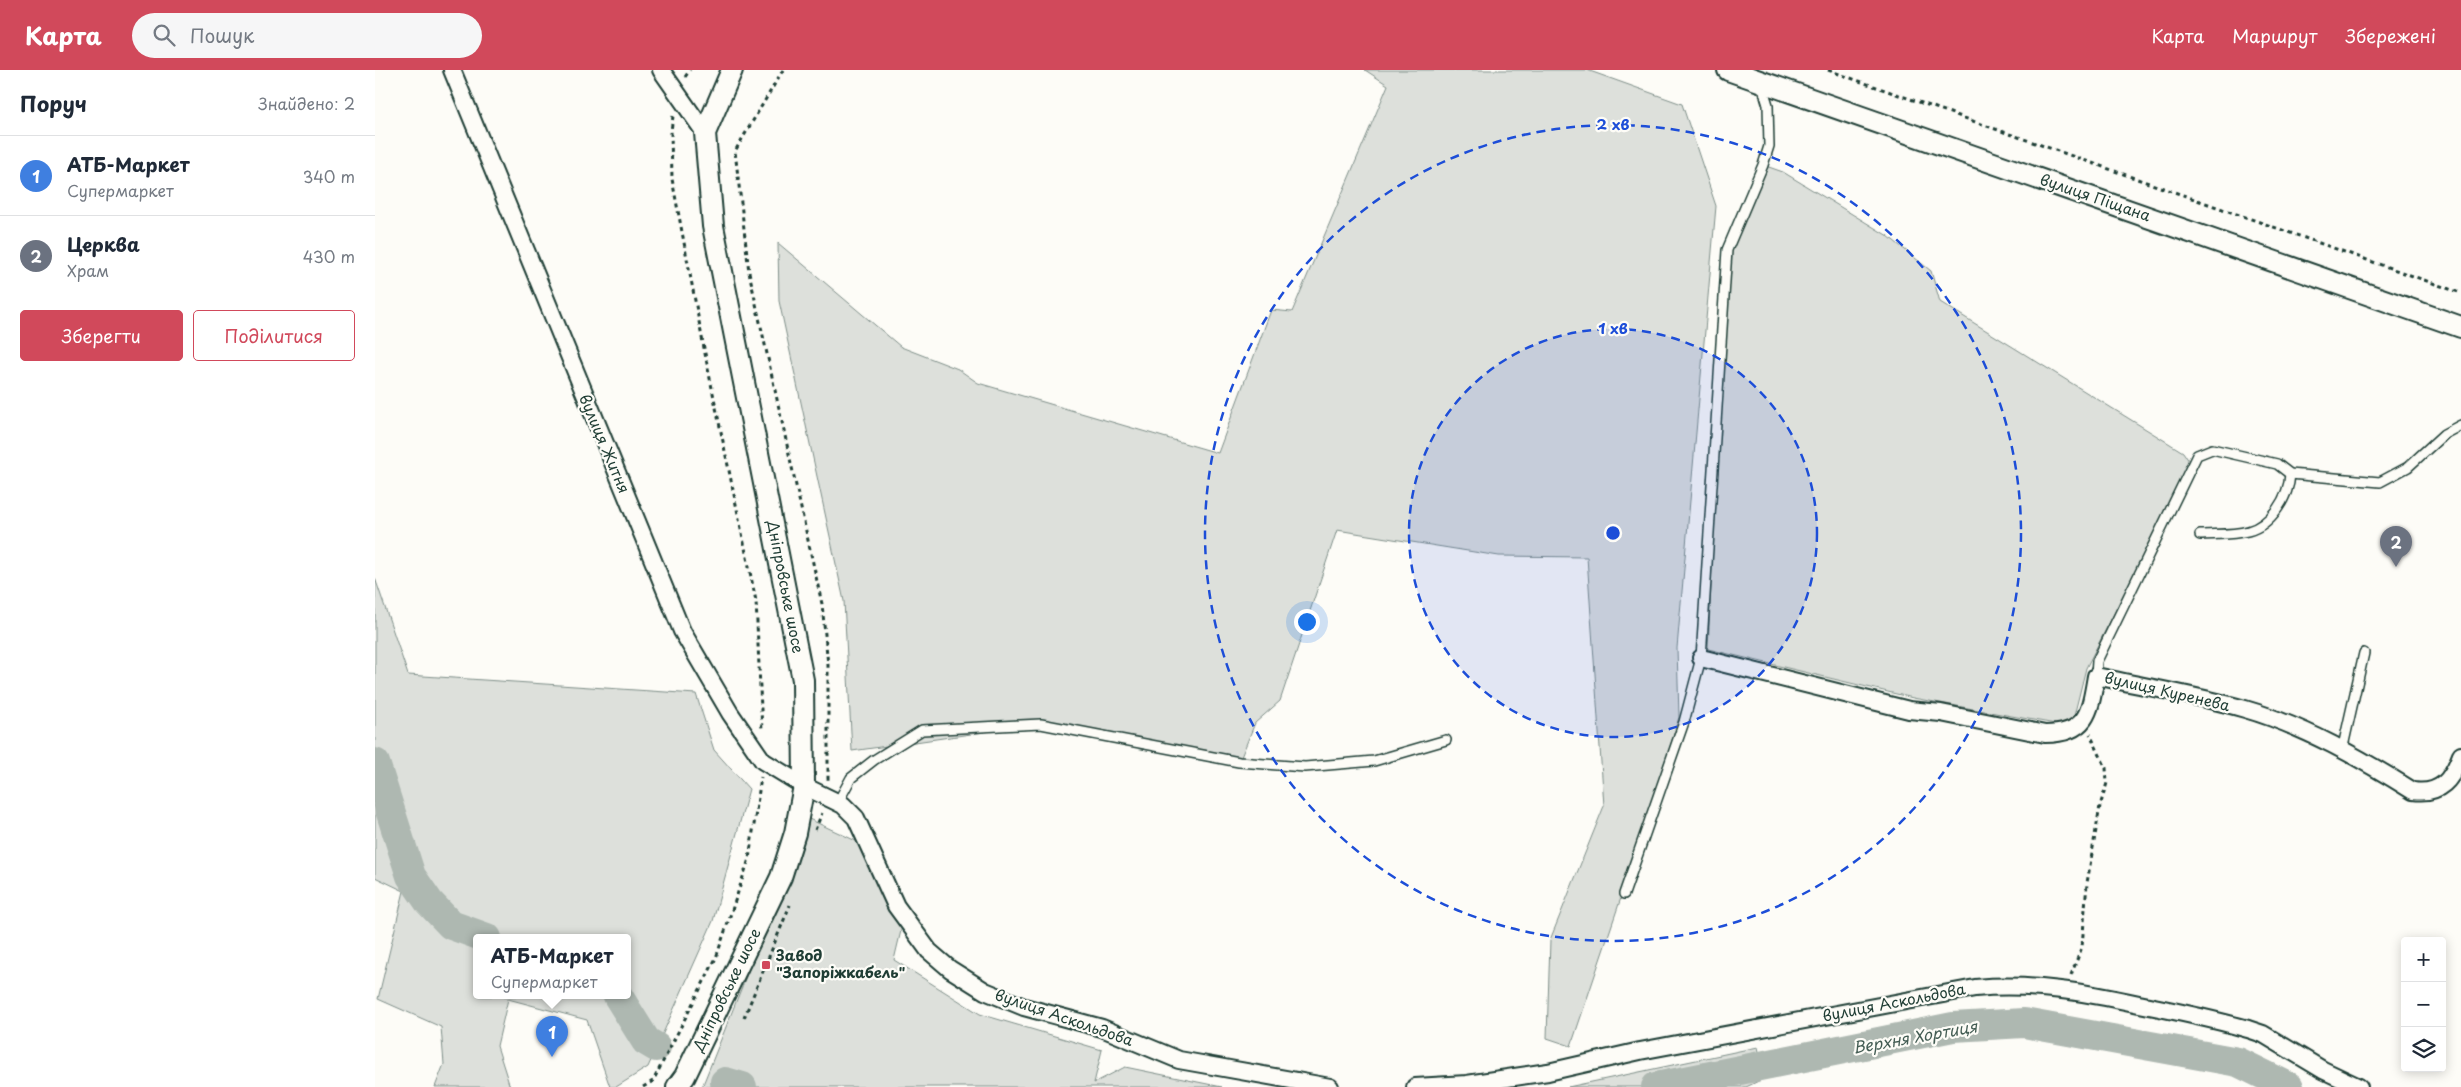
<!DOCTYPE html>
<html lang="uk">
<head>
<meta charset="utf-8">
<style>
  :root { --surface:#fff; --page:#f6f6f7; --text:#1f2937; --muted:#747a83; --line:#e0e1e3; --accent:#d1495b }
  body { margin:0; font-family:"Playpen Sans",sans-serif; background:var(--page); color:var(--text) }
  .controls { position:absolute; right:15px; bottom:15px; display:grid; overflow:hidden; border-radius:5px; box-shadow:0 2px 12px #0003 }
  .controls button { width:45px; height:45px; display:grid; place-items:center; padding:0; border:0; border-bottom:1px solid var(--line); background:var(--surface); color:var(--text); font:25px sans-serif }
  .you { position:absolute; left:931px; top:551px; width:18px; height:18px; margin:-12px; border:4px solid #fff; border-radius:50%; background:#1a73e8; box-shadow:0 0 0 8px #1a73e833 }
  .badge { display:grid; place-items:center; width:32px; height:32px; border-radius:50%; background:var(--accent); color:#fff; font-size:16px; font-weight:700 }
  .pin { position:absolute; translate:-50% -41px; filter:drop-shadow(0 1px 2px #0008) }
  .pin::after { content:''; position:absolute; top:26px; width:18px; height:15px; background:inherit; clip-path:polygon(0 0,100% 0,50% 100%) }
  .popup { position:absolute; left:98px; top:864px; width:158px; height:65px; box-sizing:border-box; display:grid; place-content:center; border-radius:5px; background:var(--surface); filter:drop-shadow(0 1px 4px #0005); font-size:16px; white-space:nowrap; color:var(--muted) }
  .popup b { font-size:19px; color:var(--text) }
  .popup::after { content:''; position:absolute; left:50%; top:100%; margin-left:-10px; border:10px solid transparent; border-top-color:var(--surface) }
  .list { margin:0; padding:0; list-style:none }
  h2 { display:flex; justify-content:space-between; align-items:center; height:65px; margin:0; padding:0 20px; font-size:21px }
  h2 small { font-size:16px; font-weight:400; color:var(--muted) }
  .list li { display:grid; grid-template-columns:32px 1fr auto; gap:15px; align-items:center; box-sizing:border-box; height:80px; padding:0 20px; border-top:1px solid var(--line) }
  .list b { display:block; font-size:19px; white-space:nowrap }
  .list p { margin:0; font-size:16px; white-space:nowrap; color:var(--muted) }
  .list em { font-size:16px; font-style:normal; color:var(--muted) }
  .actions { display:flex; gap:10px; padding:15px 20px }
  .actions a { flex:1; padding:11px 0; border:1px solid var(--accent); border-radius:5px; text-align:center; font-size:18px; color:var(--accent) }
  .actions .main { background:var(--accent); color:#fff }
  .icon { flex:none; width:28px; height:28px; fill:none; stroke:currentColor; stroke-width:2; stroke-linecap:round; stroke-linejoin:round }
  .map { position:relative; flex:none; width:2086px; height:1017px; overflow:hidden }
  header { display:flex; align-items:center; gap:30px; box-sizing:border-box; height:70px; padding:0 25px; background:var(--accent); color:#fff }
  header strong { font-size:24px }
  nav { display:flex; gap:28px; margin-inline-start:auto; font-size:18px }
  .search { width:350px; height:45px; background:var(--page); display:flex; align-items:center; gap:12px; box-sizing:border-box; padding:0 18px; border-radius:28px; color:var(--muted); font-size:19px }
  main { display:flex }
  aside { flex:1; background:var(--surface) }
  .map>svg:first-child { display:block }
  .green { fill:#dde0db; stroke:#7e8e88; fill-rule:evenodd }
  .lines { fill:none; stroke-linecap:round; stroke-linejoin:round }
  .river { stroke:#aeb8b1; stroke-width:30 }
  .service-casing { stroke:#1f3d34; stroke-width:12 }
  .minor-casing { stroke:#1f3d34; stroke-width:20 }
  .tertiary-casing { stroke:#1f3d34; stroke-width:24 }
  .path { stroke:#1f3d34; stroke-width:3; stroke-dasharray:4 4; stroke-linecap:butt }
  .service { stroke:#fdfcf7; stroke-width:9 }
  .minor { stroke:#fdfcf7; stroke-width:16 }
  .tertiary { stroke:#fdfcf7; stroke-width:20 }
  .ring { fill:none; stroke:#1d4ed8; stroke-width:2.5; stroke-dasharray:9 6 }
  .poi-dot { fill:#d1495b; stroke:#fdfcf7; stroke-width:2 }
  .labels { text-anchor:middle; stroke-width:4.5; stroke-linejoin:round; paint-order:stroke }
  .street-label { font-size:15px; fill:#1f3d34; stroke:#fdfcf7 }
  .poi-label { font-size:15px; font-weight:bold; fill:#1f3d34; stroke:#fdfcf7; text-anchor:start }
  .water-label { font-size:16px; font-style:italic; fill:#435c53; stroke:#fdfcf7 }
  .centre { fill:#1d4ed8; stroke:#fdfcf7; stroke-width:2.5 }
  .ring-label { font-size:15px; text-anchor:middle; font-weight:bold; fill:#1d4ed8; stroke:#fdfcf7; stroke-width:4.5; stroke-linejoin:round; paint-order:stroke }
</style>
</head>
<body>
<header>
<strong>Карта</strong>
<div class="search"><svg class="icon" aria-label="search" viewBox="0 0 24 24"><circle cx="10" cy="10" r="6"/><path d="M15 15l6 6"/></svg>Пошук</div>
<nav><a>Карта</a><a>Маршрут</a><a>Збережені</a></nav>
</header>
<main>
<aside>
<h2>Поруч<small>Знайдено: 2</small></h2>
<ul class="list">
<li><span class="badge" style="background:#3f7fe0">1</span><div><b>АТБ-Маркет</b><p>Супермаркет</p></div><em>340 m</em></li>
<li><span class="badge" style="background:#6b7280">2</span><div><b>Церква</b><p>Храм</p></div><em>430 m</em></li>
</ul>
<div class="actions"><a class="main">Зберегти</a><a>Поділитися</a></div>
</aside>
<div class="map">
<svg width="2086" height="1017" viewBox="0 0 2086 1017">
  <rect width="100%" height="100%" fill="#fdfcf7"/>
  <filter id="ink" filterUnits="userSpaceOnUse"><feTurbulence type="fractalNoise" baseFrequency=".02" numOctaves="2"/><feDisplacementMap in="SourceGraphic" scale="10" xChannelSelector="R" yChannelSelector="G"/><feConvolveMatrix kernelMatrix="1 2 1 2 8 2 1 2 1" color-interpolation-filters="sRGB"/></filter>
  <g filter="url(#ink)">
    <g class="green">
      <path d="M990,0h222l95,34 34,102 -39,442 2,69 -23,77 -85,252 -24,-8 3,-98 54,-134 -17,-249 -88,-1 -162,-26 -57,171 -25,22 -16,39 -198,-38 -189,27 -8,-150 -65,-300 -1,-58 123,104 57,22 20,14 240,70 53,-143 21,2 96,-227z"/>
      <path d="M1388,95l20,7 105,64 43,35 9,31 243,150 8,12 -105,204 -13,52 -12,5 -148,-27 -205,-49 19,-399z"/>
      <path d="M0,508l33,97 288,19 18,56 35,39 -36,132 -65,146 -32,20h-6l-23,-67 -79,-21 -11,47 13,41h-75l9,-23 -3,-37 -63,-28 26,-108 -29,-14zM102,868h150v58h-150z"/>
      <path d="M434,749l60,28 35,71 -10,42 86,54 122,36 -8,33 31,-16 97,20h-520z"/>
      <path d="M1383,977l7,31 -19,9h-178z"/>
    </g>
    <g class="lines">
      <g class="river">
        <path d="M0,693l36,113 18,26 22,23 36,13"/>
        <path d="M243,926l28,45 10,6"/>
        <path d="M357,1015l-7,-3 17,5"/>
        <path d="M1281,1017l297,-60 71,-4 214,39 51,25"/>
      </g>
      <g class="service-casing">
        <g id="service">
          <path d="M1825,465c15,-1 33,0 48,-4 23,-6 41,-34 42,-57"/>
          <path d="M1721,606l1,-15 100,-206 15,-6 65,15 13,10 90,8 28,-15 36,-33 17,-9"/>
          <path d="M1967,681l22,-98"/>
          <path d="M463,732l13,-24 23,-18 48,-30 119,-6 198,38 66,5 69,-6 72,-21"/>
          <path d="M1249,824l60,-172 17,-64 26,-408 36,-85 6,-19 -1,-41 -7,-23"/>
        </g>
      </g>
      <g class="minor-casing">
        <g id="minor">
          <path d="M77,0l230,561 48,82 33,48 41,25 39,19 13,13 40,88 33,45 21,18 35,22 39,16 78,21 77,32 151,27"/>
          <path d="M286,0l44,63"/>
          <path d="M1326,588l208,52 32,3 104,21c43,0 45,-23 51,-58 49,11 100,19 149,33 59,17 117,50 168,82 28,4 39,-12 48,-36"/>
          <path d="M1040,1017l52,-3 81,-12 92,-21 335,-63c57,-5 109,4 164,16 36,7 73,15 109,25l15,5 60,36 36,17"/>
        </g>
      </g>
      <g class="tertiary-casing">
        <g id="tertiary">
          <path d="M1353,0l733,257"/>
          <path d="M302,1017l8,-11 96,-199 14,-44 9,-47 -1,-106 -90,-454 -8,-93 27,-63"/>
        </g>
      </g>
      <g class="path">
        <path d="M408,0l-48,81 14,121 73,332 6,61v115"/>
        <path d="M1453,0l633,223"/>
        <path d="M310,7l5,-7"/>
        <path d="M298,46l-2,15 1,48 35,185 49,237 6,130"/>
        <path d="M440,760l7,-17"/>
        <path d="M1696,905l11,-28 5,-64 13,-77 7,-23 -1,-15 -16,-34"/>
        <path d="M369,948l46,-113"/>
        <path d="M268,1017l10,-6 63,-123 33,-99 12,-82"/>
      </g>
      <use href="#service" class="service"/>
      <use href="#minor" class="minor"/>
      <use href="#tertiary" class="tertiary"/>
    </g>
  </g>
  <circle cx="1238" cy="463" r="204" fill="#1d4ed8" fill-opacity=".12"/>
  <g class="ring">
    <circle cx="1238" cy="463" r="204"/>
    <circle cx="1238" cy="463" r="408"/>
  </g>
  <rect class="poi-dot" x="386" y="890" width="10" height="10" rx="2.5"/>
  <g class="labels">
    <g class="street-label">
      <text transform="translate(1720 128) rotate(19)" y="5">вулиця Піщана</text>
      <text transform="translate(229 374) rotate(67)" y="5">вулиця Житня</text>
      <text transform="translate(410 517) rotate(79)" y="5">Дніпровське шосе</text>
      <text transform="translate(1792 622) rotate(13)" y="5">вулиця Куренева</text>
      <text transform="translate(352 920) rotate(-64)" y="5">Дніпровське шосе</text>
      <text transform="translate(1519 933) rotate(-11)" y="5">вулиця Аскольдова</text>
      <text transform="translate(689 948) rotate(19)" y="5">вулиця Аскольдова</text>
    </g>
    <g class="poi-label">
      <text x="401" y="891">Завод<tspan x="401" dy="17">"Запоріжкабель"</tspan></text>
    </g>
    <g class="water-label">
      <text transform="translate(1540 967) rotate(-10)" y="6">Верхня Хортиця</text>
    </g>
  </g>
  <circle cx="1238" cy="463" r="8" class="centre"/>
  <g class="ring-label">
    <text x="1238" y="60">2 хв</text>
    <text x="1238" y="264">1 хв</text>
  </g>
</svg>
<div class="controls">
<button>+</button>
<button>−</button>
<button><svg class="icon" aria-label="layers" viewBox="0 0 24 24"><path d="M12 4l9 5-9 5-9-5zM3 14l9 5 9-5"/></svg></button>
</div>
<div class="you"></div>
<div class="pin badge" style="left:177px;top:987px;background:#3f7fe0">1</div>
<div class="popup"><b>АТБ-Маркет</b>Супермаркет</div>
<div class="pin badge" style="left:2021px;top:497px;background:#6b7280">2</div>
</div>
</main>
</body>
</html>
